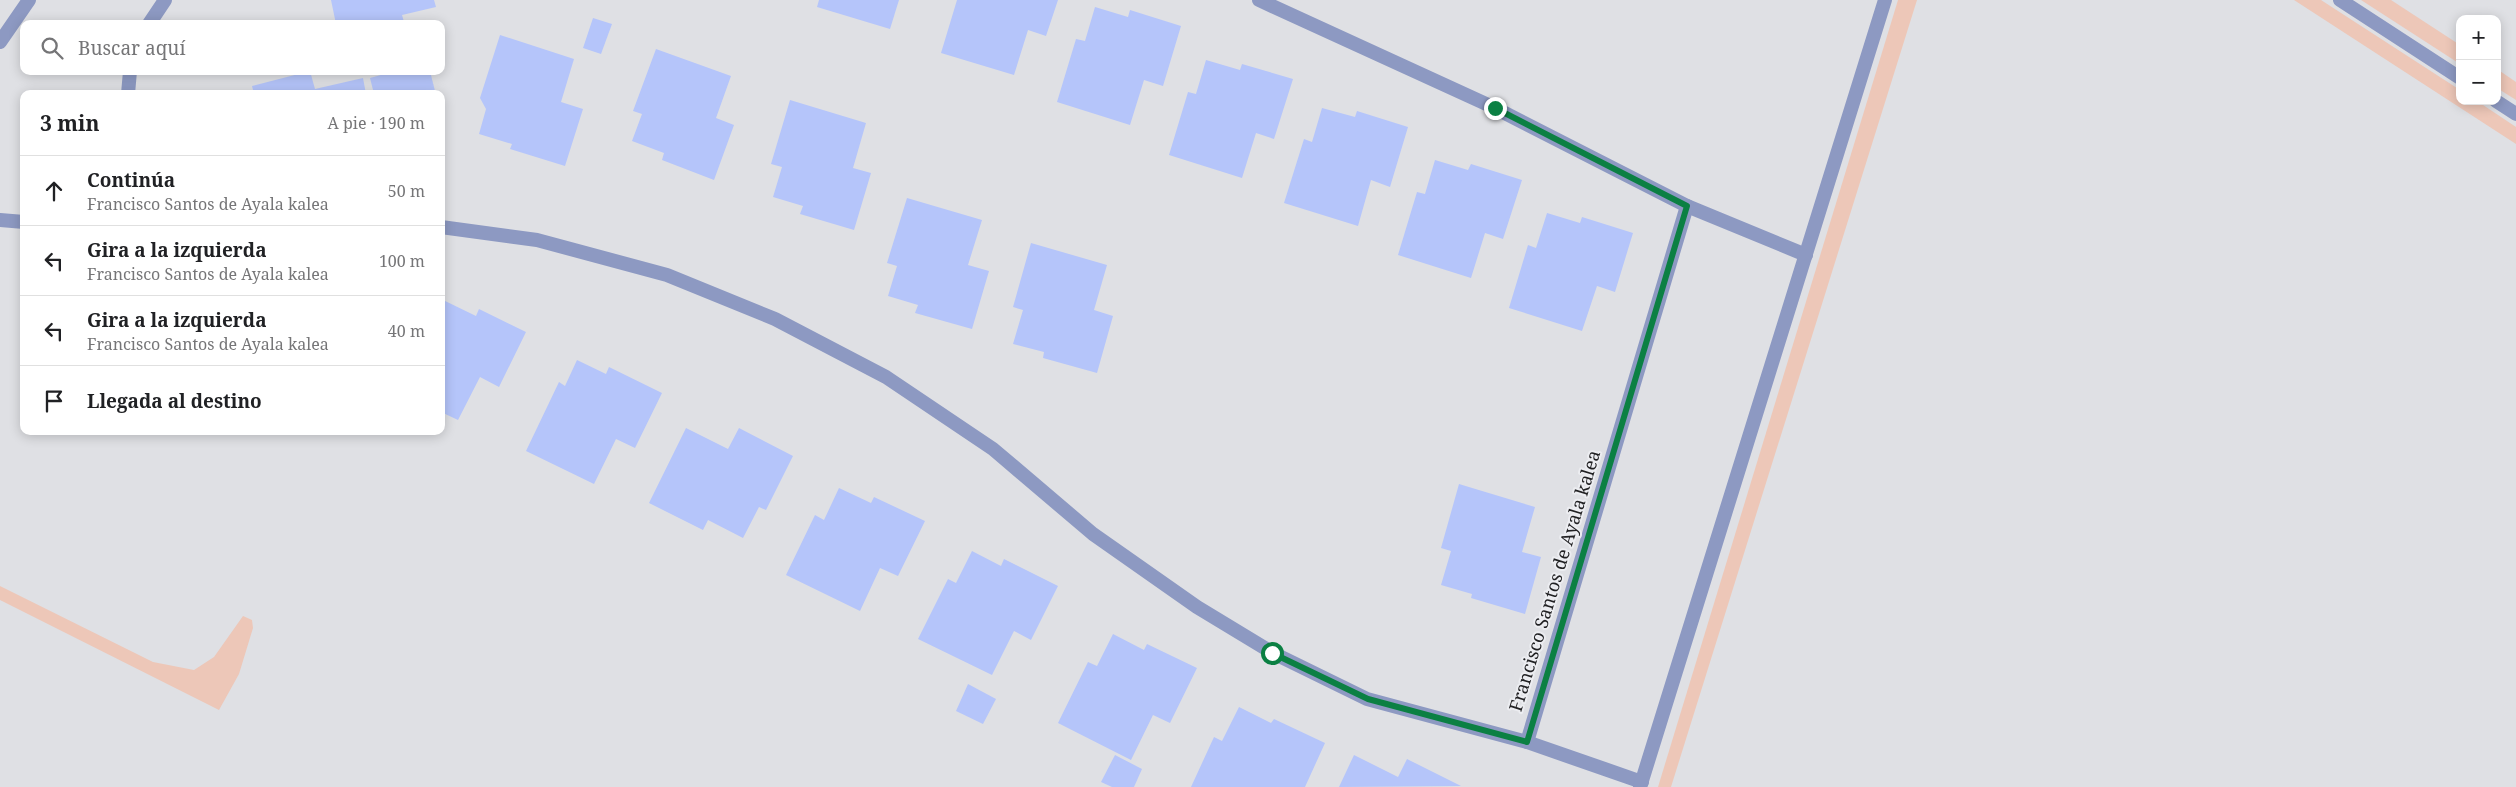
<!DOCTYPE html>
<html lang="es">
<head>
<meta charset="utf-8">
<style>
  :root { --surface:#fff; --page:#f2f2f2; --text:#202124; --muted:#757577; --line:#e0e0e0 }
  body { margin:0; font-family:"Noto Serif",serif; background:var(--page); color:var(--text) }
  .controls { position:absolute; right:15px; top:15px; display:grid; overflow:hidden; border-radius:10px; box-shadow:0 2px 12px #0003 }
  .controls button { width:45px; height:45px; display:grid; place-items:center; padding:0; border:0; border-bottom:1px solid var(--line); background:var(--surface); color:var(--text); font:25px sans-serif }
  .stop { position:absolute; width:15px; height:15px; margin:-11px; border:4px solid #0b8043; border-radius:50%; background:#fff }
  .stop.end { background:#0b8043; border-color:#fff; box-shadow:0 1px 5px #0008 }
  .list { margin:0; padding:0; list-style:none }
  h2 { display:flex; justify-content:space-between; align-items:center; height:65px; margin:0; padding:0 20px; font-size:21px }
  h2 small { font-size:16px; font-weight:400; color:var(--muted) }
  .list li { display:grid; grid-template-columns:32px 1fr auto; gap:15px; align-items:center; box-sizing:border-box; height:70px; padding:0 20px; border-top:1px solid var(--line) }
  .list b { display:block; font-size:19px; white-space:nowrap }
  .list p { margin:0; font-size:16px; white-space:nowrap; color:var(--muted) }
  .list em { font-size:16px; font-style:normal; color:var(--muted) }
  .icon { flex:none; width:28px; height:28px; fill:none; stroke:currentColor; stroke-width:2; stroke-linecap:round; stroke-linejoin:round }
  .map { position:relative; flex:none; width:2516px; height:787px; overflow:hidden }
  .search { position:absolute; background:var(--surface); box-shadow:0 2px 12px #0003; left:20px; top:20px; width:425px; height:55px; display:flex; align-items:center; gap:12px; box-sizing:border-box; padding:0 18px; border-radius:10px; color:var(--muted); font-size:19px }
  .panel { position:absolute; background:var(--surface); box-shadow:0 2px 12px #0003; left:20px; top:90px; width:425px; height:345px; border-radius:10px }
  .map>svg:first-child { display:block }
  .green { fill:#edc7b8 }
  .building { fill:#b5c5fa }
  .lines { fill:none; stroke-linecap:round; stroke-linejoin:round }
  .minor { stroke:#8d99c2; stroke-width:14 }
  .tertiary { stroke:#8d99c2; stroke-width:14 }
  .route { stroke:#0b8043; stroke-width:6 }
  .labels { text-anchor:middle; stroke-width:4; stroke-linejoin:round; paint-order:stroke }
  .street-label { font-size:18px; fill:#212123; stroke:#ecedf1 }
</style>
</head>
<body>
<div class="map">
<svg width="2516" height="787" viewBox="0 0 2516 787">
  <rect width="100%" height="100%" fill="#dfe0e4"/>
  <g class="green">
    <path d="M1898,0h19l-246,787h-13z"/>
    <path d="M2294,0h27l139,90v11h17l39,26v17z"/>
    <path d="M2361,0h30l69,45v19z"/>
    <path d="M2497,69l19,13v18l-19,-12z"/>
    <path d="M0,586l153,76 41,8 20,-13 29,-41 9,4 1,8 -14,46 -20,36 -219,-110z"/>
  </g>
  <g class="building">
    <path d="M331,0h103l2,7 -34,8 2,7 -7,2h-61z"/>
    <path d="M819,0h80l-9,29 -73,-22z"/>
    <path d="M957,0h101l-12,36 -18,-6 -14,45 -73,-22z"/>
    <path d="M1095,7l33,10 2,-7 51,16 -18,60 -19,-6 -14,45 -73,-23 19,-63 9,2z"/>
    <path d="M593,18l19,6 -11,30 -18,-6z"/>
    <path d="M500,35l74,24 -13,43 22,7 -18,57 -55,-17 2,-5 -33,-10 7,-25 -6,-11z"/>
    <path d="M656,49l75,27 -15,42 18,7 -20,55 -52,-20 2,-7 -32,-12 10,-27 -9,-3z"/>
    <path d="M1206,60l34,10 2,-6 51,15 -19,60 -18,-6 -14,45 -73,-23 19,-63 8,2z"/>
    <path d="M310,71l5,18 48,-11 3,16h-112l-2,-8z"/>
    <path d="M395,71h35l5,20 -11,3h-50l-4,-16z"/>
    <path d="M790,100l76,23 -13,45 18,5 -17,57 -54,-16 3,-8 -30,-9 9,-30 -11,-3z"/>
    <path d="M1322,108l33,9 2,-6 51,16 -18,60 -19,-7 -13,46 -74,-23 20,-64 8,3z"/>
    <path d="M1435,160l33,10 3,-6 51,16 -19,59 -18,-6 -14,45 -73,-23 19,-63 8,2z"/>
    <path d="M907,198l75,22 -14,45 21,6 -17,58 -57,-16 3,-8 -30,-9 9,-30 -10,-3z"/>
    <path d="M1547,213l33,10 2,-6 51,16 -18,59 -18,-6 -15,45 -73,-23 19,-63 8,3z"/>
    <path d="M1031,243l76,22 -13,45 19,6 -16,57 -54,-15 1,-6 -31,-8 10,-34 -10,-3z"/>
    <path d="M441,299l35,17 3,-7 47,23 -27,55 -19,-10 -22,43 -17,-8z"/>
    <path d="M577,360l29,14 3,-7 53,26 -27,55 -19,-9 -22,45 -68,-33 33,-69 6,4z"/>
    <path d="M686,428l42,21 11,-21 54,28 -27,54 -7,-3 -16,31 -35,-18 -5,10 -54,-27z"/>
    <path d="M1459,484l76,23 -13,45 19,5 -16,57 -54,-16 1,-4 -31,-9 10,-34 -10,-3z"/>
    <path d="M839,488l32,15 3,-6 51,24 -27,55 -18,-8 -20,43 -74,-36 29,-60 9,5z"/>
    <path d="M972,551l29,15 3,-7 54,27 -27,54 -17,-9 -22,44 -74,-36 30,-60 8,4z"/>
    <path d="M1113,634l31,16 3,-6 50,24 -27,55 -17,-8 -22,45 -73,-37 30,-61 9,4z"/>
    <path d="M968,684l28,15 -13,25 -27,-13z"/>
    <path d="M1239,707l32,16 3,-4 51,24 -20,44h-114l23,-50 8,4z"/>
    <path d="M1115,755l27,14 -8,18h-22l-11,-5z"/>
    <path d="M1354,755l44,22 9,-18 54,27 -122,1z"/>
  </g>
  <g class="lines">
    <g class="minor">
      <path d="M2340,0l120,78"/>
      <path d="M149,24l16,-24"/>
      <path d="M128,94l2,-23"/>
      <path d="M2496,101l20,13"/>
      <path d="M1687,206l119,49"/>
      <path d="M0,220l24,2"/>
      <path d="M441,227l96,13 130,35 108,44 111,58 107,72 100,85 104,73 76,46 94,46 160,43 160,-536 -192,-98 -236,-108"/>
      <path d="M1527,742l115,40"/>
      <path d="M1640,787l245,-787"/>
    </g>
    <path class="tertiary" d="M0,42l29,-42"/>
  </g>
  <g class="lines">
    <path class="route" d="M1272,653l96,46 159,43 160,-536 -192,-98"/>
  </g>
  <g class="labels">
    <g class="street-label">
      <text transform="translate(1555 581) rotate(-73)" y="6">Francisco Santos de Ayala kalea</text>
    </g>
  </g>
</svg>
<div class="controls">
<button>+</button>
<button>−</button>
</div>
<div class="stop" style="left:1272px;top:653px"></div>
<div class="stop end" style="left:1495px;top:108px"></div>
<div class="search"><svg class="icon" aria-label="search" viewBox="0 0 24 24"><circle cx="10" cy="10" r="6"/><path d="M15 15l6 6"/></svg>Buscar aquí</div>
<section class="panel">
<h2>3 min<small>A pie · 190 m</small></h2>
<ul class="list">
<li><svg class="icon" aria-label="ahead" viewBox="0 0 24 24"><path d="M12 20V5M6 11l6-6 6 6"/></svg><div><b>Continúa</b><p>Francisco Santos de Ayala kalea</p></div><em>50 m</em></li>
<li><svg class="icon" aria-label="left" viewBox="0 0 24 24"><path d="M17 20v-9H6M10 6l-5 5 5 5"/></svg><div><b>Gira a la izquierda</b><p>Francisco Santos de Ayala kalea</p></div><em>100 m</em></li>
<li><svg class="icon" aria-label="left" viewBox="0 0 24 24"><path d="M17 20v-9H6M10 6l-5 5 5 5"/></svg><div><b>Gira a la izquierda</b><p>Francisco Santos de Ayala kalea</p></div><em>40 m</em></li>
<li><svg class="icon" aria-label="arrive" viewBox="0 0 24 24"><path d="M6 21V4h12l-3 4 3 4H6"/></svg><div><b>Llegada al destino</b></div></li>
</ul>
</section>
</div>
</body>
</html>
